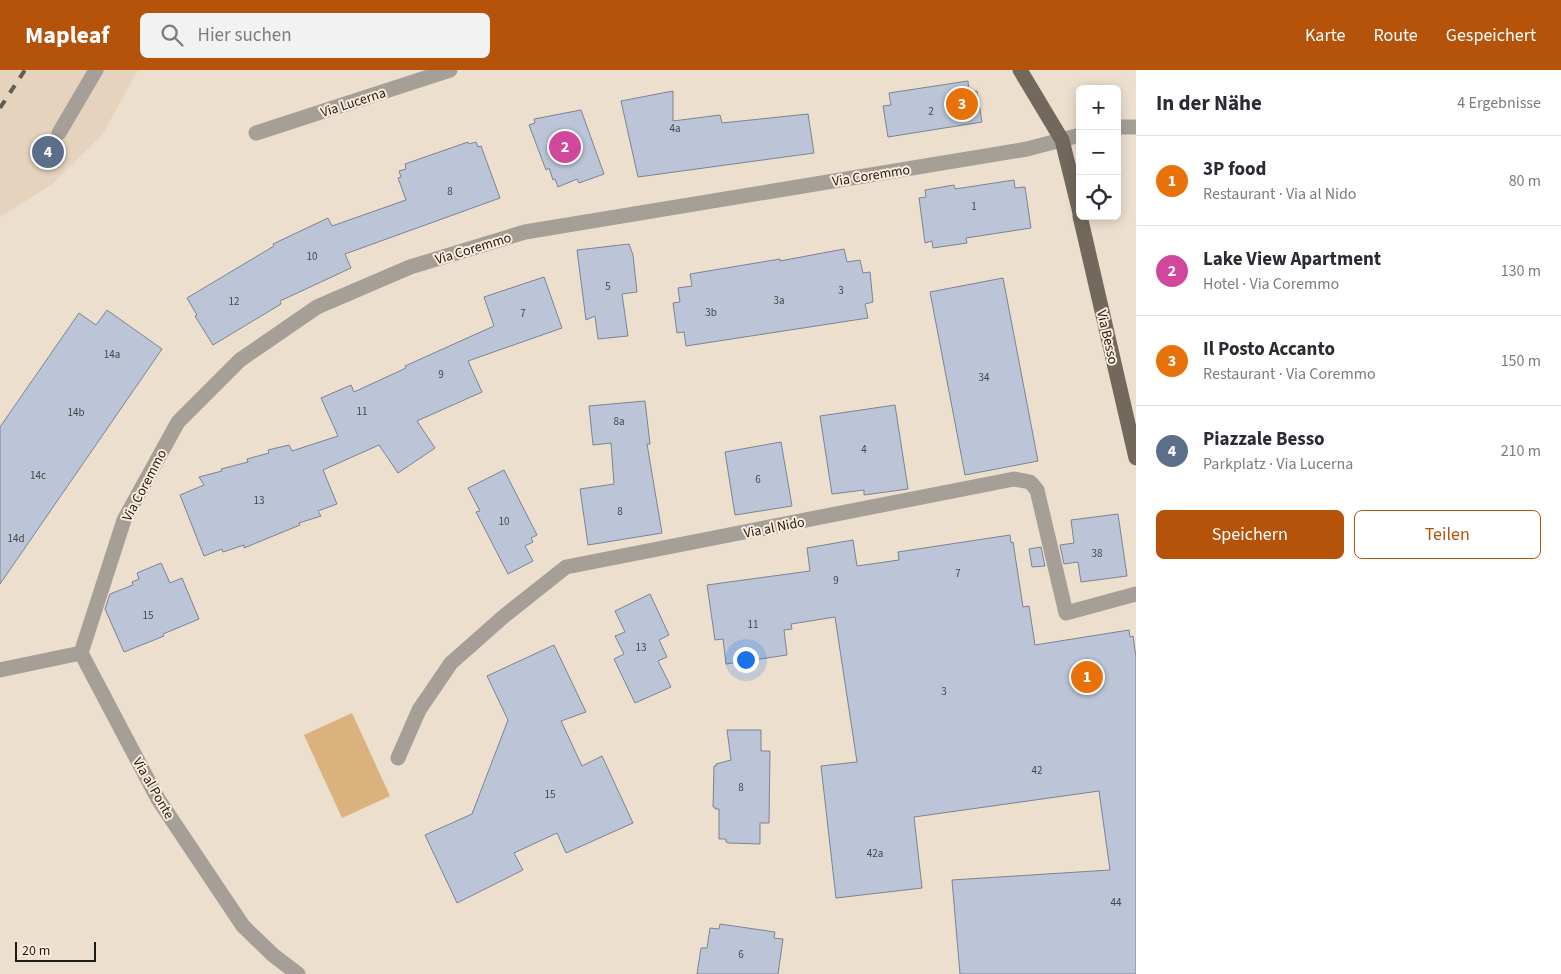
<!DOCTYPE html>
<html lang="de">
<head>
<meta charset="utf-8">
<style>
  :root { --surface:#fff; --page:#f2f2f3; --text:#2b2b33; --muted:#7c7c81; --line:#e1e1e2; --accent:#b45309 }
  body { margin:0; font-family:"Source Sans 3",sans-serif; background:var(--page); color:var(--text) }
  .controls { position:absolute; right:15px; top:15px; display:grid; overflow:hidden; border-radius:8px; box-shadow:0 2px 12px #0003 }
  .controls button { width:45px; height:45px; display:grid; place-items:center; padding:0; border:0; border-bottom:1px solid var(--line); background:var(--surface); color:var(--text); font:25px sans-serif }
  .scale { position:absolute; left:15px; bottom:12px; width:81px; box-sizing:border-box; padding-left:5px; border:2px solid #1f1b15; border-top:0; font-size:14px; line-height:18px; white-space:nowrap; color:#1f1b15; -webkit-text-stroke:4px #f9ecdb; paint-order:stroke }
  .you { position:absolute; left:745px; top:589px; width:18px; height:18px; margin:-12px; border:4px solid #fff; border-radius:50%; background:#1a73e8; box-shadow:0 0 0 8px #1a73e833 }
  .badge { display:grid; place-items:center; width:32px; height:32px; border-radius:50%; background:var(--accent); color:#fff; font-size:16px; font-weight:700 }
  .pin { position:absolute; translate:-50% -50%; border:2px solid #fff; box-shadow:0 1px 5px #0006 }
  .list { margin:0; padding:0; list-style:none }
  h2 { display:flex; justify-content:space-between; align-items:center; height:65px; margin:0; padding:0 20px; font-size:21px }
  h2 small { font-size:16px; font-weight:400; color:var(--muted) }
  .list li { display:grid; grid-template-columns:32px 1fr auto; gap:15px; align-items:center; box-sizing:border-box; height:90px; padding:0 20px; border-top:1px solid var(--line) }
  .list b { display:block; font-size:19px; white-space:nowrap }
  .list p { margin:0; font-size:16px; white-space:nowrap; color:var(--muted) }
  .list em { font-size:16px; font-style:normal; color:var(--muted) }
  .actions { display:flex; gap:10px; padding:15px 20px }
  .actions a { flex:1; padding:11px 0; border:1px solid var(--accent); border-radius:8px; text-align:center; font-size:18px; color:var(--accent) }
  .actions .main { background:var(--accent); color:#fff }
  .icon { flex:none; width:28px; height:28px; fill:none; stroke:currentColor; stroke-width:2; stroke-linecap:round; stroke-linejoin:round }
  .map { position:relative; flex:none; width:1136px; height:904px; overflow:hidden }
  header { display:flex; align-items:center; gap:30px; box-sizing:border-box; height:70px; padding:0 25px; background:var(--accent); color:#fff }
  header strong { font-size:24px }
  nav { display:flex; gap:28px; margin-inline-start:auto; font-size:18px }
  .search { width:350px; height:45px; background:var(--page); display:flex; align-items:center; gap:12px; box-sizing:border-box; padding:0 18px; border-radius:8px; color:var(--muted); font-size:19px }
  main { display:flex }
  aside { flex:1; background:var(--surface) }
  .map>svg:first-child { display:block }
  .built { fill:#e5d3bd }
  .green { fill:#d9b27e }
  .building { fill:#bcc5d7; stroke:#7b8393 }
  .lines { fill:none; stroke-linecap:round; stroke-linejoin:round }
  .minor { stroke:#a59f98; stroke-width:15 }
  .major { stroke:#72695c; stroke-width:15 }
  .rail { stroke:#635c52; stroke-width:4; stroke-dasharray:9 9; stroke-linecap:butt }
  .labels { text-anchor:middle; stroke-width:4; stroke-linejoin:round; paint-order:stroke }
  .number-label { font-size:11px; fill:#464646 }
  .street-label { font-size:14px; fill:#1f1b15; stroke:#f9ecdb }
</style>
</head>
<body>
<header>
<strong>Mapleaf</strong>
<div class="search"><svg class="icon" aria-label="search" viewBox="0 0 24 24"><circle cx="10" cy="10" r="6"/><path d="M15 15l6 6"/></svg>Hier suchen</div>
<nav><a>Karte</a><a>Route</a><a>Gespeichert</a></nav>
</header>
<main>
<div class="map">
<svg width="1136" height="904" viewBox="0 0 1136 904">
  <rect width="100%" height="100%" fill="#ecdfce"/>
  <path class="built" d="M0,0h138l-36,65 -51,50 -51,32z"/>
  <path class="green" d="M352,643l38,83 -48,22 -38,-83z"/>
  <g class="building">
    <path d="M968,11l1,11 8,-1 5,31 -94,15 -5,-31 8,-1 -2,-12z"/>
    <path d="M673,21v30l47,-6 2,8 86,-9 6,39 -176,24 -17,-76z"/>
    <path d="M581,40l23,64 -25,9 -2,-4 -19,8 -3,-8 -2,1 -4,-12 -3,2 -17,-45 6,-2 -1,-4z"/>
    <path d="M468,72l1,2 7,-2 2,5 3,-1 19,52 -155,56 6,14 -71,33 1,3 -68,41 -18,-29 2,-1 -10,-17 87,-52 -1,-2 55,-26 4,8 74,-26 -8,-22 3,-1 -2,-6 7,-2 -1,-5z"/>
    <path d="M1014,110l1,8 10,-1 6,41 -65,10 1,5 -34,5 -1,-7 -7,2 -6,-45 7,-1 -1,-7 29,-5 1,4z"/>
    <path d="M629,174l4,11 4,37 -15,2 6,42 -30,3 -3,-23 -9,4 -9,-70z"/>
    <path d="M844,179l3,13 13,-2 3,13 7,-1 3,30 -8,2 3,14 -182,28 -2,-14 -7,1 -4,-30 7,-1 -2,-14 14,-2 -2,-12 90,-15v2z"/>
    <path d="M544,207l18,51 -94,33 14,31 -65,29 18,27 -37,25 -19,-28 -56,25 14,34 -19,7 3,5 -22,7 1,2 -56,23v-3l-21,7 -1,-3 -18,7 -24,-61 24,-10 -5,-8 23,-6 -1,-2 27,-7 -1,-3 22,-6 -1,-3 21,-5 3,6 46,-15 -17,-38 30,-13 3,7 52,-24 -1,-2 89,-40 -10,-29z"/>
    <path d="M1003,208l35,183 -73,14 -35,-183z"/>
    <path d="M107,240l55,39 -162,235v-157l79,-114 17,12z"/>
    <path d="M645,331l5,43h-3l15,89 -74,12 -8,-56 34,-5 -3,-41 -18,2 -4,-39z"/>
    <path d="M895,335l13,84 -44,6v-5l-32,4 -12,-78z"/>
    <path d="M781,372l11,64 -57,9 -10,-63z"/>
    <path d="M504,400l33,65 -6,3 2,4 -8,4 8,15 -25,13 -32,-62 4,-1 -12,-23z"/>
    <path d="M1118,444l9,62 -46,6 -3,-20 -14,2 -4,-19 14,-2 -3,-23z"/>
    <path d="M1010,465l1,8 2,-1 10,65 6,-1 6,39 94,-15 1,7 3,-1 3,21v317h-176l-8,-94 158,-10 -11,-79 -185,26 8,71 -86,10 -15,-132 36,-4 -22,-145 -44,7 1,5 -8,1 3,25 -61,9 -3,-25 -8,1 -8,-55 103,-14 -3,-23 46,-8 4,26 42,-6 -1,-8z"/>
    <path d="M1041,477l4,19 -13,1 -3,-18z"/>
    <path d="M161,493l9,20 12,-5 17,41 -36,15 1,2 -40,16 -19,-43 5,-15 23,-9 -1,-3 7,-3 -2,-6z"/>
    <path d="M650,524l19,41 -10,5 8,17 -9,4 13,26 -36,16 -21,-44 10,-5 -9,-18 10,-4 -10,-21z"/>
    <path d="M554,575l32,67 -25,9 21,45 20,-10 31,67 -67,30 -9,-20 -43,20 9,17 -66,33 -32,-68 47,-21 36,-94 -21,-44z"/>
    <path d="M727,660h34v21h9l-1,72h-9v21l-32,-1 -2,-1v-3h-7v-30h-4v-2h-2l1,-41h2v-2l15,-4z"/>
    <path d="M720,854l55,8 -1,6 9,1 -5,35h-81l4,-26h6l3,-20 9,1z"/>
  </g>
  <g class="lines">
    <g class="minor">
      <path d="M1117,57h19"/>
      <path d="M59,63l37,-63"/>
      <path d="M256,63l194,-63"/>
      <path d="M81,583l43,-133 54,-98 62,-62 77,-53 93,-40 115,-35 502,-83 53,-14"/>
      <path d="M0,600l81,-17 77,146 85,127 30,29 25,19"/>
      <path d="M398,688l21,-48 32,-47 52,-46 63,-50 448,-88 16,3 7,8 29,123 70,-19"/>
    </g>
    <g class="major">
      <path d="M1020,0l42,70 18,73"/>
      <path d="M1080,146l56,242"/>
    </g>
    <path class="rail" d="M0,38l25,-38"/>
  </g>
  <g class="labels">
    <g class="number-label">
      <text x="931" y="45">2</text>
      <text x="675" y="62">4a</text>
      <text x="450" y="125">8</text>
      <text x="974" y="140">1</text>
      <text x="312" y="190">10</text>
      <text x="608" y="220">5</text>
      <text x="841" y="224">3</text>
      <text x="779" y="234">3a</text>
      <text x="234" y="235">12</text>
      <text x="711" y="246">3b</text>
      <text x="523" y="247">7</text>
      <text x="112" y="288">14a</text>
      <text x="441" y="308">9</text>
      <text x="984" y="311">34</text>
      <text x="362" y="345">11</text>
      <text x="76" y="346">14b</text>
      <text x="619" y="355">8a</text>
      <text x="864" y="383">4</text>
      <text x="38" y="409">14c</text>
      <text x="758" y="413">6</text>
      <text x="259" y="434">13</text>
      <text x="620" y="445">8</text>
      <text x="504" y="455">10</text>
      <text x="16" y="472">14d</text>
      <text x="1097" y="487">38</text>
      <text x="958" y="507">7</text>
      <text x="836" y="514">9</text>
      <text x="148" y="549">15</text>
      <text x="753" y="558">11</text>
      <text x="641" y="581">13</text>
      <text x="944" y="625">3</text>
      <text x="1037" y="704">42</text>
      <text x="741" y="721">8</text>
      <text x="550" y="728">15</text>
      <text x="875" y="787">42a</text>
      <text x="1116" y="836">44</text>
      <text x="741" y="888">6</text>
    </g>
    <g class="street-label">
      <text transform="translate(353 32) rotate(-18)" y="5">Via Lucerna</text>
      <text transform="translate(871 105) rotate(-9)" y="5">Via Coremmo</text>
      <text transform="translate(473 178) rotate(-17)" y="5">Via Coremmo</text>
      <text transform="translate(1108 267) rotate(77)" y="5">Via Besso</text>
      <text transform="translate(144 415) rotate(-62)" y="5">Via Coremmo</text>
      <text transform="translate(774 457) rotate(-11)" y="5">Via al Nido</text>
      <text transform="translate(154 718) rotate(60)" y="5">Via al Ponte</text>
    </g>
  </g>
</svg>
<div class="controls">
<button>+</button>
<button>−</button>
<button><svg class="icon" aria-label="locate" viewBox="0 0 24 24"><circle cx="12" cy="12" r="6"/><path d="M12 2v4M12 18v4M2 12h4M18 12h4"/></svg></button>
</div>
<div class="scale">20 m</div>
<div class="you"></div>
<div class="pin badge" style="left:1087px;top:607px;background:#e8710a">1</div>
<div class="pin badge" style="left:565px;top:77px;background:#d1479c">2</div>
<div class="pin badge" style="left:962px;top:34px;background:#e8710a">3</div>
<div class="pin badge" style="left:48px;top:82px;background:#5c6f8a">4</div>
</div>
<aside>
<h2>In der Nähe<small>4 Ergebnisse</small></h2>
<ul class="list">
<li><span class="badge" style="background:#e8710a">1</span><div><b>3P food</b><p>Restaurant · Via al Nido</p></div><em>80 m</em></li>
<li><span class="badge" style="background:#d1479c">2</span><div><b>Lake View Apartment</b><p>Hotel · Via Coremmo</p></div><em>130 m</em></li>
<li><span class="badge" style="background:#e8710a">3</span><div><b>Il Posto Accanto</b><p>Restaurant · Via Coremmo</p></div><em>150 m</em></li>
<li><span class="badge" style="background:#5c6f8a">4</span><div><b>Piazzale Besso</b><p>Parkplatz · Via Lucerna</p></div><em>210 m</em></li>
</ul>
<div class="actions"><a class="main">Speichern</a><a>Teilen</a></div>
</aside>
</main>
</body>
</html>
